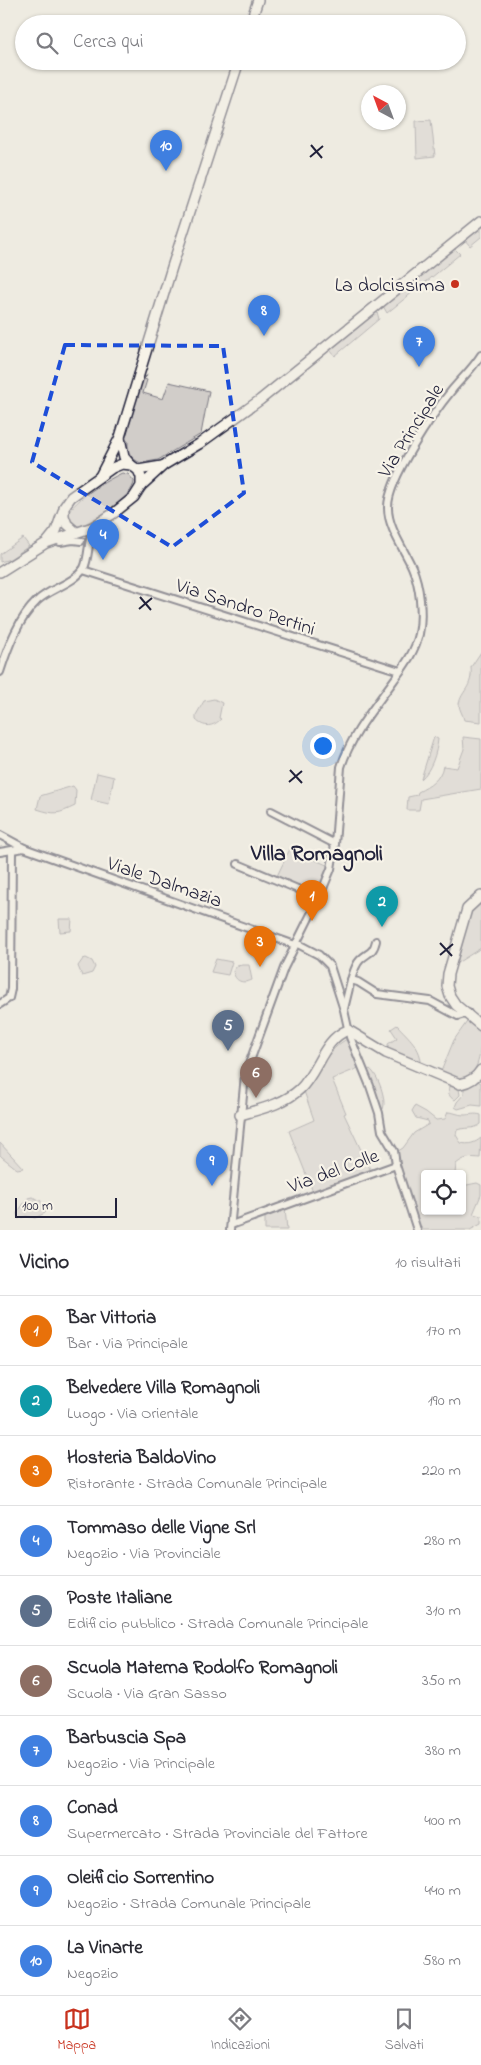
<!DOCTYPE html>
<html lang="it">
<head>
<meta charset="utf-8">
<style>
  :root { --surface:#fff; --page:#f7f7f7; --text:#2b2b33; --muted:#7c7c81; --line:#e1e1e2; --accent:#c8321e }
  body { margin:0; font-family:"Indie Flower",sans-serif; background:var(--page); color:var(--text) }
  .controls { position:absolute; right:15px; bottom:15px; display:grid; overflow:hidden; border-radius:5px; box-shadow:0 1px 4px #0004 }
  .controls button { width:45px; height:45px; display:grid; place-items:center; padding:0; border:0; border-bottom:1px solid var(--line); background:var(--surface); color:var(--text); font:25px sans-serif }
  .compass { position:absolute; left:361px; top:85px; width:45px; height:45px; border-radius:50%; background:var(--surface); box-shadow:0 1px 4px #0004; rotate:319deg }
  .scale { position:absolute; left:15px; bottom:12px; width:102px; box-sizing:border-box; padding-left:5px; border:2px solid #22223b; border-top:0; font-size:14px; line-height:18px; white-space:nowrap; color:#22223b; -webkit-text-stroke:4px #f7f3e8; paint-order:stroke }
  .you { position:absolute; left:322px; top:745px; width:18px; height:18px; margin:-12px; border:4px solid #fff; border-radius:50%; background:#1a73e8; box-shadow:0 0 0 8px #1a73e833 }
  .badge { display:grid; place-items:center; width:32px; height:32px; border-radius:50%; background:var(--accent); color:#fff; font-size:16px; font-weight:700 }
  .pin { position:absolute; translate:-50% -41px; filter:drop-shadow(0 1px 2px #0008) }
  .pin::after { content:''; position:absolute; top:26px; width:18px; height:15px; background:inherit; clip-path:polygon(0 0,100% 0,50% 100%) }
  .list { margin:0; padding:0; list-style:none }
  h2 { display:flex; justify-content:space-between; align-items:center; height:65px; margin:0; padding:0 20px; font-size:21px }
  h2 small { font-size:16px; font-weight:400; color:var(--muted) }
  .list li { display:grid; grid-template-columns:32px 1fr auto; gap:15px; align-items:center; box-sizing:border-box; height:70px; padding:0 20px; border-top:1px solid var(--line) }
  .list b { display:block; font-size:19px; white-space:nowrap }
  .list p { margin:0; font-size:16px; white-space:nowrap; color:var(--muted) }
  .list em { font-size:16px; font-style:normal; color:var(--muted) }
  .icon { flex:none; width:28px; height:28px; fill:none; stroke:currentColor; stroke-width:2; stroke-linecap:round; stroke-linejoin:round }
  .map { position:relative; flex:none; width:481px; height:1230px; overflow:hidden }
  .search { position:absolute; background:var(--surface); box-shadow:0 1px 4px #0004; left:15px; right:15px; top:15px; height:55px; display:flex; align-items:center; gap:12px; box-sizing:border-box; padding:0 18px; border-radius:28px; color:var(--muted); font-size:19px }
  .sheet { height:765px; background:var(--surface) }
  nav { display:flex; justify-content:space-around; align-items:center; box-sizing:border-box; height:70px; border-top:1px solid var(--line); background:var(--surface); font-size:14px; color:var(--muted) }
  nav a { display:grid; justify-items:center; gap:2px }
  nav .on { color:var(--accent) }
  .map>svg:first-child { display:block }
  .green { fill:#d1cdc9; stroke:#7a7882 }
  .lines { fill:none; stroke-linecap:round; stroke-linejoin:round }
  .street-casing { stroke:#22223b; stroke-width:10 }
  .secondary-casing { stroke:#22223b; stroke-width:12 }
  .street { stroke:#f7f3e8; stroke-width:6 }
  .secondary { stroke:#f7f3e8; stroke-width:9 }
  .marked { fill:none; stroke:#1d4ed8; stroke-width:4; stroke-dasharray:10 6; stroke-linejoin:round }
  .ticks { fill:none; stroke:#22223b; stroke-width:2 }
  .poi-dot { fill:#c8321e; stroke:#f7f3e8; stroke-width:2 }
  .labels { text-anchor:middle; stroke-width:4.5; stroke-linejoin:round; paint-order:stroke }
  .poi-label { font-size:20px; fill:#22223b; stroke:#f7f3e8; text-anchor:end }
  .street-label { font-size:20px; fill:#22223b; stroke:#f7f3e8 }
  .quarter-label { font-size:22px; font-weight:bold; fill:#22223b; stroke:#f7f3e8 }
</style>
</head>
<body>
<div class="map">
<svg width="481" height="1230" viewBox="0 0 481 1230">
  <rect width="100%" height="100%" fill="#eeebe1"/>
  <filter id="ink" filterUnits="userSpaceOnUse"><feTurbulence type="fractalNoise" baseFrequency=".02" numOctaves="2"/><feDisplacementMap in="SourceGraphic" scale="10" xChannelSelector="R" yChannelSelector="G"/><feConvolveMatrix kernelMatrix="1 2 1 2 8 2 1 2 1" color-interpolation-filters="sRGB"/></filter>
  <g filter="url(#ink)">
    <g class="green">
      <path d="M431,120l4,36 -18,2 -1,-37z"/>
      <path d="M481,226v11l-11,9 -6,-7z"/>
      <path d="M455,249l5,5 -40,33 -5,-6z"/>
      <path d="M408,287l5,5 -26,21 -4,-7z"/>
      <path d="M377,312l2,7 -44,37 -5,-6z"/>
      <path d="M148,375l-4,4 3,1 -4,13 20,6 6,-17 40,9 -8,43 -43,26 -17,3c-10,-4 -14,-10 -13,-22h-3l4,-22 12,-40z"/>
      <path d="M122,473l6,1 6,7c0,16 -37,37 -51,44l-5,1 -8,-4 -2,-8c7,-15 39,-34 54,-41z"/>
      <path d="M23,538l6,8 -19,13 -10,3v-8z"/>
      <path d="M481,652v70l-17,-2c-1,-6 -5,-10 -5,-16 2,-13 14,-16 12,-37z"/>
      <path d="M214,699l8,4 -3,15 2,1c-8,8 -17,9 -25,1v-5l8,-14z"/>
      <path d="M434,737l4,2c-1,13 -7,32 -17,40z"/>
      <path d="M463,737l18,2v50l-60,10 -2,11h-12l1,-13 9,-2 1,-3c12,-6 22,-12 25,-26l14,2 7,-19z"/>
      <path d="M97,773l17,4 -5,27 -18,-4z"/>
      <path d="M73,786l3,4 -1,16c-17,8 -19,9 -38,3l3,-13z"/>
      <path d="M290,849l39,17 -13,28 -39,-18z"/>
      <path d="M481,899v49l-24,15 15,-56z"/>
      <path d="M59,919h13l-1,12 -11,1z"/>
      <path d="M86,958l6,3 3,6 -3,6 -10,3 -4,-10 5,-7z"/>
      <path d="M216,959l16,3 -4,13 -17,-3z"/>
      <path d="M242,965h7l3,15c-9,4 -17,2 -19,-9l4,-5z"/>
      <path d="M469,1019l12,9c0,21 0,42 -17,53l-24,-7 14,-34z"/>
      <path d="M397,1025c11,12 25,23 24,40l-32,-14 -1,-7 9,-6 -6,-9z"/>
      <path d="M349,1038l12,29 -29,12 14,34 -2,1 27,57 -58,21 -24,-61 25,-11 -10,-29c16,-18 22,-42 45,-53z"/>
      <path d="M370,1069c8,6 17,31 13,40l-4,-5 -12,-33z"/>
      <path d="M476,1080l5,3v23l-9,-1 -14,4 -3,-2 2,-5 7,-8v-7z"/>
      <path d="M449,1086l10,3 1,6 -5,5c-7,-3 -7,-8 -6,-14z"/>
      <path d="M415,1106l11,6 10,8 9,-1 3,-7c6,0 10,3 16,3 6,0 11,-2 17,0v9c-7,6 -16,3 -24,6l-1,5 5,8c8,2 14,0 20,-5l-1,20c-11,-1 -15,-1 -24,6l-1,10h-30v37h37v-25l15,-3 4,2v10l-8,19 8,2v8l-11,6h-50l-25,-77 8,-5 11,-15 15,-9 -1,-3 -12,-3 -4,-7z"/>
      <path d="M0,1143l23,25 -6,1 -15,-12 -2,-2z"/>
      <path d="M32,1197l8,3 6,8 -1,5 -10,5 -9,-2 -8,3 -1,-6 11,-15z"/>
      <path d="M285,1208l2,22h-22v-14z"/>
    </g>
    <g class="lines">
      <g class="street-casing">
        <g id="street">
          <path d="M60,542l13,-2 8,1"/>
          <path d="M83,570l317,101"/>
          <path d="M0,672c8,-25 18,-53 37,-71 13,-13 37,-17 47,-33 5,-10 4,-28 9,-41"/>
          <path d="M271,811l64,33"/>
          <path d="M0,835l24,13"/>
          <path d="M0,852l24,-4 271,97"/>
          <path d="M238,864l81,34"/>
          <path d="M351,980c2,-6 4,-15 9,-20 8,-8 13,-6 16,-19"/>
          <path d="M0,1004l9,-6 2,-9 1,-138"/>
          <path d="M344,1009l7,-29 7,2 19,12 53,7 28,15 10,-3"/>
          <path d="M396,1165l21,65"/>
          <path d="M231,1225l165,-60 -2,-14 -12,-20 -3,-18 -9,-27 -20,-49 -6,-27 -14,-44 -11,-11 -23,-12"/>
          <path d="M230,1230l15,-155 39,-107 35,-70 12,-29 4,-25 6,-77c10,-32 33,-59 53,-87 10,-14 21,-28 25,-46 4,-19 1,-49 -7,-67 -8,-18 -24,-39 -24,-59 -1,-28 46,-96 64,-118 10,-12 21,-22 29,-35"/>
        </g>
      </g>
      <g class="secondary-casing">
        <g id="secondary">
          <path d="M250,24l8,-24"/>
          <path d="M120,438l4,19 7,8"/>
          <path d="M138,470l24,-4"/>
          <path d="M100,476l20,-39 52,-170 67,-206"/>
          <path d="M141,486l23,-21 35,-21 61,-44 221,-179"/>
          <path d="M48,541l8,-10 7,-20"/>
          <path d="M0,572l46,-29 47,-16 21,-14 20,-16 7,-11v-9l-3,-7 -7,-5 -9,-1 -10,4 -41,29 -7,10v9l3,8 9,8"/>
          <path d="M481,896l-14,13 -19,65 -1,12 3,10 6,9 25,21"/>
          <path d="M240,1115c21,-6 44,-11 60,-26 18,-17 23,-50 48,-59l38,23 74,31c10,-2 16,-6 21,-14"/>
        </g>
      </g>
      <use href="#street" class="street"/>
      <use href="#secondary" class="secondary"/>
    </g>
  </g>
  <path d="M0 0H481V1230H0ZM65,345l158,1 21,147 -72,54 -140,-85z" fill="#eeebe1" fill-opacity=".55" fill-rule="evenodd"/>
  <path class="marked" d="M65,345l158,1 21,147 -72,54 -140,-85z"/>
  <path class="ticks" d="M311,145l11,13M310,157l13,-11M140,597l11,13M139,609l13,-11M290,770l12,13M289,782l13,-11M440,943l12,13M440,955l13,-11"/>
  <circle class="poi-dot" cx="455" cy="284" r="5"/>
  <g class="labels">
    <g class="poi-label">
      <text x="445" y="291">La dolcissima</text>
    </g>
    <g class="street-label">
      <text transform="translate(410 430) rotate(-58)" y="7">Via Principale</text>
      <text transform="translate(246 606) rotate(18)" y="7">Via Sandro Pertini</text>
      <text transform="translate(165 881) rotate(19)" y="7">Viale Dalmazia</text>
      <text transform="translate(333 1170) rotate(-20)" y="7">Via del Colle</text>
    </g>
    <g class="quarter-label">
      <text x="317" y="860">Villa Romagnoli</text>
    </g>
  </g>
</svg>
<div class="controls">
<button><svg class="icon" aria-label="locate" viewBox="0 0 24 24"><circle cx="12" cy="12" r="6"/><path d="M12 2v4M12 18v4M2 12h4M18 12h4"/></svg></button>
</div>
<svg class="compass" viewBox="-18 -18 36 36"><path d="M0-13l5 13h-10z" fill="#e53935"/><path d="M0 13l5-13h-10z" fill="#7c7c81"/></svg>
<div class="scale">100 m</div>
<div class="you"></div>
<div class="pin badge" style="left:312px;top:921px;background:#e8710a">1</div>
<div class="pin badge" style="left:382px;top:927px;background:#0f9aa8">2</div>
<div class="pin badge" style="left:260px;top:967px;background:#e8710a">3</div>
<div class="pin badge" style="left:103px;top:560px;background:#3f7fe0">4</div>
<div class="pin badge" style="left:228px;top:1051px;background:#5c6f8a">5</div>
<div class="pin badge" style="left:256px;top:1098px;background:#8d6e63">6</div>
<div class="pin badge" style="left:419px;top:367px;background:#3f7fe0">7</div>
<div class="pin badge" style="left:264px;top:336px;background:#3f7fe0">8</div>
<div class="pin badge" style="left:212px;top:1186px;background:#3f7fe0">9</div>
<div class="pin badge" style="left:166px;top:171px;background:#3f7fe0">10</div>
<div class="search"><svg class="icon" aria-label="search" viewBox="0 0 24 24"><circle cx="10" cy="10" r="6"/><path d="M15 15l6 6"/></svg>Cerca qui</div>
</div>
<section class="sheet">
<h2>Vicino<small>10 risultati</small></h2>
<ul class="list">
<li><span class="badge" style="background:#e8710a">1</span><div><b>Bar Vittoria</b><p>Bar · Via Principale</p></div><em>170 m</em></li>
<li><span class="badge" style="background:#0f9aa8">2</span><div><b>Belvedere Villa Romagnoli</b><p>Luogo · Via Orientale</p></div><em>190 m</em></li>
<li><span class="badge" style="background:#e8710a">3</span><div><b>Hosteria BaldoVino</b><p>Ristorante · Strada Comunale Principale</p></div><em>220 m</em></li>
<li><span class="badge" style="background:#3f7fe0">4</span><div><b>Tommaso delle Vigne Srl</b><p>Negozio · Via Provinciale</p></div><em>280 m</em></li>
<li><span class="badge" style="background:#5c6f8a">5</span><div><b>Poste Italiane</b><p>Edificio pubblico · Strada Comunale Principale</p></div><em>310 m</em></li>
<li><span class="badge" style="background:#8d6e63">6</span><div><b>Scuola Materna Rodolfo Romagnoli</b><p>Scuola · Via Gran Sasso</p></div><em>350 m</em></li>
<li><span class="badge" style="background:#3f7fe0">7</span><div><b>Barbuscia Spa</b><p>Negozio · Via Principale</p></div><em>380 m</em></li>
<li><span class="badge" style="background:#3f7fe0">8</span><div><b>Conad</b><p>Supermercato · Strada Provinciale del Fattore</p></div><em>400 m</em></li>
<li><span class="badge" style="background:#3f7fe0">9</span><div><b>Oleificio Sorrentino</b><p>Negozio · Strada Comunale Principale</p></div><em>440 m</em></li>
<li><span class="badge" style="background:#3f7fe0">10</span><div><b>La Vinarte</b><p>Negozio</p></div><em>580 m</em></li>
</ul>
</section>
<nav>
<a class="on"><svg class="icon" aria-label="map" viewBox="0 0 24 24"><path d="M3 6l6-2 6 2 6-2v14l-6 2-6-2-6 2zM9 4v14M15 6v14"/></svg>Mappa</a>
<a><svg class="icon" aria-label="directions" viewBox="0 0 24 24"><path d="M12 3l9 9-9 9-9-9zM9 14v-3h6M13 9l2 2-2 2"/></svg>Indicazioni</a>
<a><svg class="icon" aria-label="saved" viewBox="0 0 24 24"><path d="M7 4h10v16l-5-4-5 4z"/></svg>Salvati</a>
</nav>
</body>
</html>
